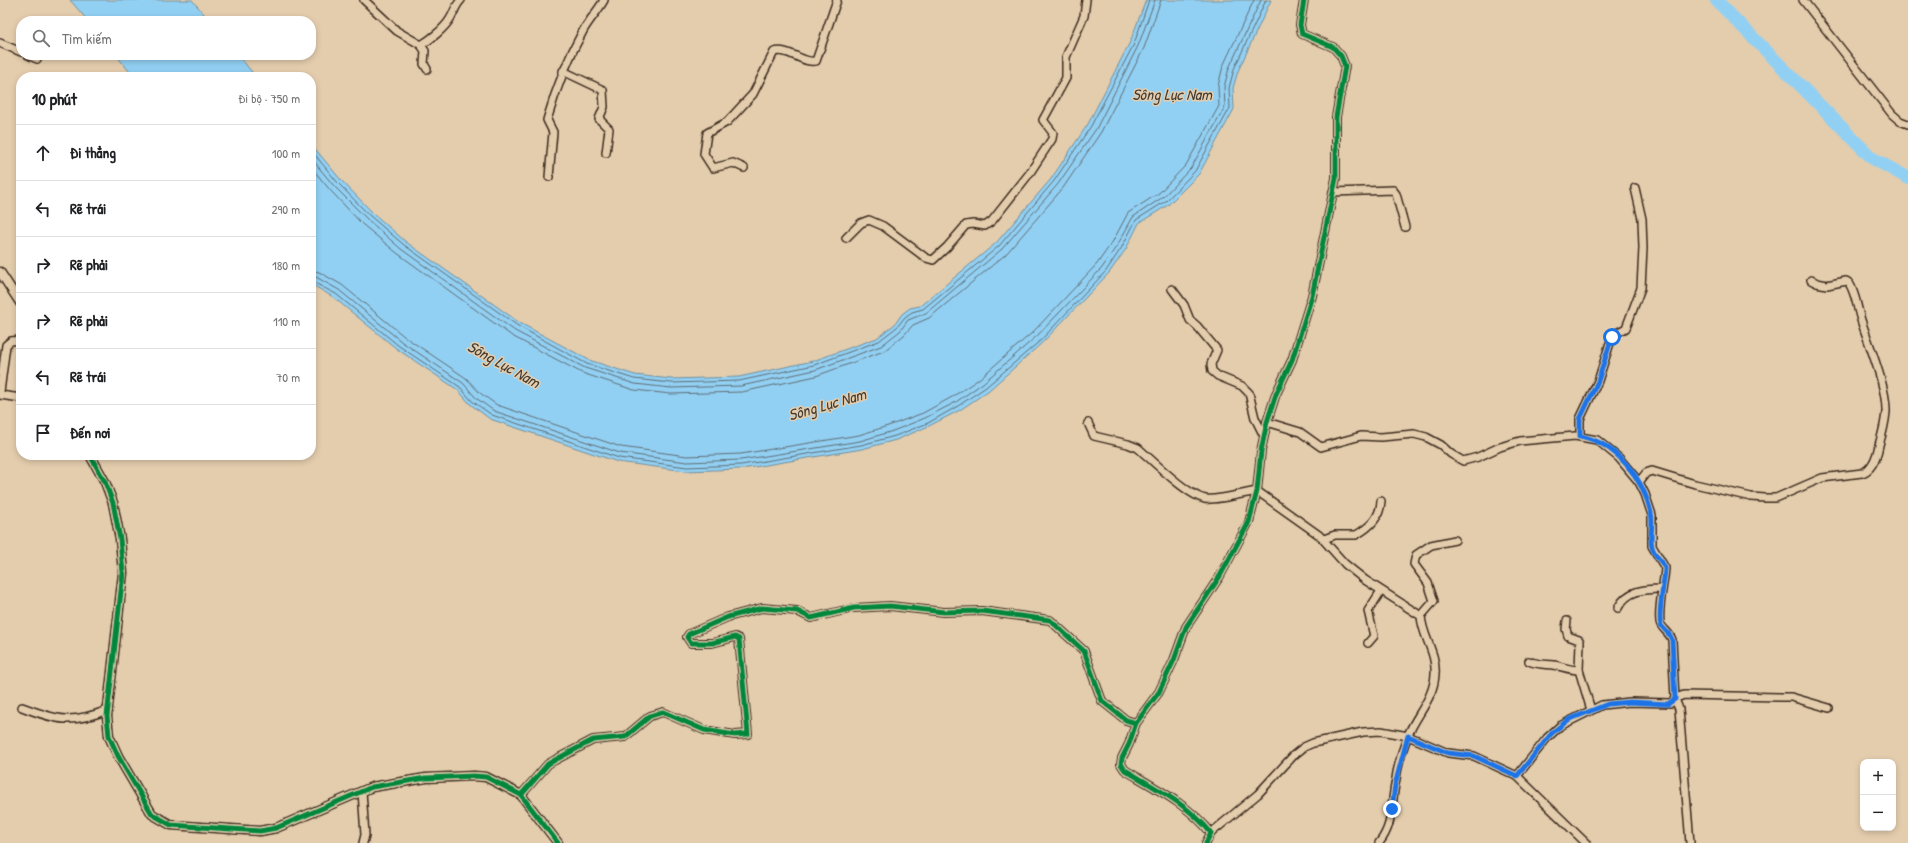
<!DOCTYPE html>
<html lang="vi">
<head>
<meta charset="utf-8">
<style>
  :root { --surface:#fff; --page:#f6f6f6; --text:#202124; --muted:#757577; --line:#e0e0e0 }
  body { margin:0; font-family:"Patrick Hand",sans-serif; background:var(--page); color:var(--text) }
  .controls { position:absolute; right:12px; bottom:12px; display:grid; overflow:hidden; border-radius:8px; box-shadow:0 2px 6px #0003 }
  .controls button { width:36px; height:36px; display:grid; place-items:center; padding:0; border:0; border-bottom:1px solid var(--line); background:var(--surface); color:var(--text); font:20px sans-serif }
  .stop { position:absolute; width:12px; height:12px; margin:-9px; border:3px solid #1a73e8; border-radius:50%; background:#fff }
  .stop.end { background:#1a73e8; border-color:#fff; box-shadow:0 1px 4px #0008 }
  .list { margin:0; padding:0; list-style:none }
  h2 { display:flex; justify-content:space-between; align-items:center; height:52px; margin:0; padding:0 16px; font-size:17px }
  h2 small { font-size:13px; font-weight:400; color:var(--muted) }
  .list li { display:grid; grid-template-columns:26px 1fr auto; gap:12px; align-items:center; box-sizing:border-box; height:56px; padding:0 16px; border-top:1px solid var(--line) }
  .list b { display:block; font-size:15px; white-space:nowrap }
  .list em { font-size:13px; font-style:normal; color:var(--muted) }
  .icon { flex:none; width:22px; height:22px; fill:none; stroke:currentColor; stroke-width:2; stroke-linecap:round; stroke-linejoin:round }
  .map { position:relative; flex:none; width:1908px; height:843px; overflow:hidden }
  .search { position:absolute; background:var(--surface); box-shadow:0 2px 6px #0003; left:16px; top:16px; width:300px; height:44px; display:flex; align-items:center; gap:10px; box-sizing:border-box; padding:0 14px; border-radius:16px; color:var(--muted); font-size:15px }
  .panel { position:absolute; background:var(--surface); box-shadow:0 2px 6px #0003; left:16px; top:72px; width:300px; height:388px; border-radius:16px }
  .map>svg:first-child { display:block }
  .water { fill:#92d0f3; stroke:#6f8e9e }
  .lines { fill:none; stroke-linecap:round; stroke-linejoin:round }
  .shore { stroke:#5e6c73; stroke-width:1 }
  .river { stroke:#92d0f3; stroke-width:13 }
  .minor-casing { stroke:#3b2a1e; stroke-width:10 }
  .tertiary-casing { stroke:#3b2a1e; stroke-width:11 }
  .minor { stroke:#e4cdad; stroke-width:7 }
  .tertiary { stroke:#e4cdad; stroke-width:8 }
  .cycleway-casing { stroke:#e4cdad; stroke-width:8 }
  .cycleway { stroke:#00873e; stroke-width:5 }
  .route { stroke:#1a73e8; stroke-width:5 }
  .labels { text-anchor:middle; stroke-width:3; stroke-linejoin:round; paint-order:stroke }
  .water-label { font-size:16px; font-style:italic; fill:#443b33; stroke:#e4cdad }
</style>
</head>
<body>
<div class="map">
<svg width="1908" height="843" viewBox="0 0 1908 843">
  <rect width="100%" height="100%" fill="#e4cdad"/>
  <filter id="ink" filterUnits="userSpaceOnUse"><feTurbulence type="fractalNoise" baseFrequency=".025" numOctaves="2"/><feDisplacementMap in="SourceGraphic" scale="8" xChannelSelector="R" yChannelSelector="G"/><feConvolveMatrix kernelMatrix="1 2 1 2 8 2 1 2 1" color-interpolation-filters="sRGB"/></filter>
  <g filter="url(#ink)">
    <g class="water">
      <path d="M70,0h122l18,21h-122z"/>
      <path d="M1146,0h125l-33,71 -5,17 1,21 -35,65 -31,31 -29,18 -13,26 -17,24 -66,69 -55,49 -28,19 -31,16 -33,14 -34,9 -120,20 -56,2 -68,-9 -128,-43 -20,-15 -12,-14 -61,-41 -64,-52 -22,-13v-140l30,36 32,33 33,29 114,81 69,37 46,15 36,4 68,-2 74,-16 64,-23 18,-14 7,-10 8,-6 10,-2 76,-63 55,-64 37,-55 42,-82z"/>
      <path d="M116,55h122l18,22h-122z"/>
    </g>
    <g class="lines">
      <g class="shore">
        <path d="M311,150l27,33 32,33 34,29 114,81 69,38 47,15 37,4 68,-2 75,-16 65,-24 18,-14 8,-10 7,-5 11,-3 76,-63 55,-65 37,-55 43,-82 15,-44"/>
        <path d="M311,158l23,28 33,33 34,30 114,82 70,37 50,16 36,4 70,-2 74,-16 66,-24 19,-15 8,-11 18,-7 76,-64 56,-65 38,-55 42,-83 17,-46"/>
        <path d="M311,167l19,23 32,34 35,29 115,83 70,37 52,17 37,4 71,-2 74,-16 68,-25 20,-16 9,-10 16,-7 77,-64 57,-66 38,-56 43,-84 17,-48"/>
        <path d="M311,270l8,2 23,13 63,52 61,41 14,15 17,12 124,42 66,9 54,-2 118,-19 32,-10 32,-12 29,-16 27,-18 54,-47 64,-68 16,-23 15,-28 31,-20 27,-28 33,-59 -1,-20 5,-20 31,-66"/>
        <path d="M311,276l5,1 23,13 63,52 61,41 13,15 18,13 126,42 67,9 54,-2 119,-19 33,-10 32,-13 31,-16 27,-19 54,-47 65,-68 16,-24 15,-27 30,-20 28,-29 34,-61 -1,-20 5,-19 32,-68"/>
        <path d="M311,281l25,13 63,52 61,41 12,14 20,14 127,43 68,9 54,-2 120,-20 34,-9 33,-13 30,-17 28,-19 55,-47 65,-69 16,-24 14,-27 30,-19 29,-30 35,-63 -1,-20 5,-19 32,-69"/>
      </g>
      <path class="river" d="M1716,0l156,158 36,20"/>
      <g class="minor-casing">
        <g id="minor">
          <path d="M364,0l33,31 24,14 4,6 -1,13 3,5"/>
          <path d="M1803,0l89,114 8,7 8,3"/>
          <path d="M0,43l21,9"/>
          <path d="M421,45c9,-5 23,-16 29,-26 4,-6 5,-13 11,-19"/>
          <path d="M28,55l9,4"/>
          <path d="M563,71l40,19 1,17 -5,12 10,10 -3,24"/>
          <path d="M744,168l-11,-5 -20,5 -9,-14 3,-21 20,-11 26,-28 21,-42c16,-4 29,12 42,9l21,-61"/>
          <path d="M549,177l4,-45 -6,-12c9,-31 20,-60 36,-89 6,-11 15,-20 21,-31"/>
          <path d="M1333,192l60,-2 3,4 9,33"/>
          <path d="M846,238l15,-15 8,-3 14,6 43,32 7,2 14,-13 19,-22 7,-1 12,2 7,-5 37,-47 23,-35 1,-6 -10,-13 23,-42v-21l18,-41 2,-16"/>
          <path d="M1172,289l12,16 6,15 7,6 20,24 -6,14 1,7 6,5 24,10 7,7 6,25 9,18"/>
          <path d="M0,392l6,-47 5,-4 10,-1"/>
          <path d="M0,395l21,3"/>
          <path d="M1267,422l33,10 21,15 40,-11 20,1 33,-3 12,3 15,8 10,9 12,7 15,-4 22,-10 20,-6 55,-5 22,4 22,18 20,24 6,12 7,21v31l13,22c-1,16 -7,38 -5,54 1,7 10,10 12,18l3,59 4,10 11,134"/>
          <path d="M1088,423l6,13 34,8 10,4c15,13 49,47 67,51 10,2 40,-6 52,-8l62,44 26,29 20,16 56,36c1,20 16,37 14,58 -1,24 -18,40 -27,61 -6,15 -11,34 -13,50 -4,21 -2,41 -16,58"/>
          <path d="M1580,436v-17l18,-38 12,-38 3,-8 13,-7 15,-40 2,-40 -1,-29 -7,-31"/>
          <path d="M1639,482l7,-9 6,-2 43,13 56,13 14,1h11l46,-20 40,-5c11,-4 15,-17 17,-28 3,-10 6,-22 7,-33 1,-25 -17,-67 -25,-92 -4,-12 -5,-26 -12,-37l-3,-2 -19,4 -10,-2 -6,-3"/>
          <path d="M1324,539l11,-4h21c14,-8 24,-17 25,-34"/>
          <path d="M1618,608c9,-18 26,-19 44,-19"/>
          <path d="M1421,616l13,-15 -6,-18 -14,-19 2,-9 15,-10 24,-5"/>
          <path d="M1567,621l-1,8 2,7 11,4 1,2 -1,28 12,40"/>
          <path d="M1368,643l6,-7 -6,-25 13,-20"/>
          <path d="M1529,661c9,4 16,3 25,4 9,2 16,5 25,5"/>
          <path d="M22,707c37,14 49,17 86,3"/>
          <path d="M1517,776l69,67"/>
          <path d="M362,791l3,44 -2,8"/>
          <path d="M521,795l27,-31 7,-4 38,-20 32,-3 25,-21 13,-4 41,18 31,5 13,-1 -9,-95 -4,-2 -23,6h-21l-4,-6 2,-3 39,-17 34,-9 35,3 14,7 43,-10 36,-2 54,6 38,-1 68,9 34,31 18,50 24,19 10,3"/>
          <path d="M1211,833l47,-39 36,-39 10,-8 9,-4 50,-11 18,-1 27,5 40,17 26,3 43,20 30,-38 13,-12 42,-21 28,-3 41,1 5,-5 8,-3 96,2h11l38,11"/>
          <path d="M1206,843l5,-10c-22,-28 -56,-45 -86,-63l-4,-6 1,-6 7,-14 7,-21 23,-31 15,-32 12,-33 34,-51 29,-54 8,-31 4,-40 6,-29 9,-28 16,-34 20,-64 24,-118v-61l9,-51 -4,-10 -8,-9 -31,-13 -2,-9 4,-25"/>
        </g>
      </g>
      <g class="tertiary-casing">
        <g id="tertiary">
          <path d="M0,272l21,32"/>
          <path d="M90,455l15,27 8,21 7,36 3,34 -16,143 2,20 9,20 34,58 19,11 89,6 16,-3 96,-41 54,-9 48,-2 12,1 35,18 37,48"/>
        </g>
      </g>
      <use href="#minor" class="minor"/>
      <use href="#tertiary" class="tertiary"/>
      <g class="cycleway-casing">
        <g id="cycleway">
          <path d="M90,455l15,27 8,21 7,36 3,34 -16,143 2,20 9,20 34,58 19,11 89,6 16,-3 96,-41 54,-9 48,-2 12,1 35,18 37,48"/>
          <path d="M521,795l27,-31 7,-4 38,-20 32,-3 25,-21 13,-4 41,18 31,5 13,-1 -9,-95 -4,-2 -23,6h-21l-4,-6 2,-3 39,-17 34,-9 35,3 14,7 43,-10 36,-2 54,6 38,-1 68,9 34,31 18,50 24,19 10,3"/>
          <path d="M1206,843l5,-10c-22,-28 -56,-45 -86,-63l-4,-6 1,-6 7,-14 7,-21 23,-31 15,-32 12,-33 34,-51 29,-54 8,-31 4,-40 6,-29 9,-28 16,-34 20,-64 24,-118v-61l9,-51 -4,-10 -8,-9 -31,-13 -2,-9 4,-25"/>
        </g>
      </g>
      <use href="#cycleway" class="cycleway"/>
    </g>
  </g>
  <g class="lines" filter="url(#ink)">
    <path class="route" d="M1392,809l3,-24 13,-49 40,17 26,3 43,20 35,-43 16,-13 40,-16 22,-2 38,2 7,-5 -3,-59c-2,-8 -8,-9 -11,-15 -4,-9 4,-46 4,-57 -3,-7 -11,-13 -13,-21 -3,-11 2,-23 -1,-34 -8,-35 -35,-70 -71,-77v-17l18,-38 14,-44"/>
  </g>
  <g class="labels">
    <g class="water-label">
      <text x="1172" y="100">Sông Lục Nam</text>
      <text transform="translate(504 364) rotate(29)" y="6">Sông Lục Nam</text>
      <text transform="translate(827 404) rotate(-16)" y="6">Sông Lục Nam</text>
    </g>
  </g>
</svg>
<div class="controls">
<button>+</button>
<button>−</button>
</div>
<div class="stop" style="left:1612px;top:337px"></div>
<div class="stop end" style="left:1392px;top:809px"></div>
<div class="search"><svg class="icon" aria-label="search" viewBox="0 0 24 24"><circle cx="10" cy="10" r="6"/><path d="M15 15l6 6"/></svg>Tìm kiếm</div>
<section class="panel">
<h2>10 phút<small>Đi bộ · 750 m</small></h2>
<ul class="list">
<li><svg class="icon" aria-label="ahead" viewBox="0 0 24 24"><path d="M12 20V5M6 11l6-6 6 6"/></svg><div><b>Đi thẳng</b></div><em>100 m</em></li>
<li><svg class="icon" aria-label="left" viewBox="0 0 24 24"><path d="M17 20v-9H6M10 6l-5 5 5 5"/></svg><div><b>Rẽ trái</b></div><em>290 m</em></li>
<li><svg class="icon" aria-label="right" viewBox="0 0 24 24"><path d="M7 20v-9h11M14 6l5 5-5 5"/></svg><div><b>Rẽ phải</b></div><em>180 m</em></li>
<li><svg class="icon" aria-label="right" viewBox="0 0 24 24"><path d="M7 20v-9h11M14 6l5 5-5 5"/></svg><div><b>Rẽ phải</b></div><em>110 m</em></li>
<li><svg class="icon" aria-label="left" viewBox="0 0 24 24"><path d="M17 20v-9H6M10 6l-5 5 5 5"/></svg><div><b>Rẽ trái</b></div><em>70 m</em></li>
<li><svg class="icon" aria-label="arrive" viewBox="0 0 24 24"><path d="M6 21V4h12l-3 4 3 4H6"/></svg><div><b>Đến nơi</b></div></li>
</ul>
</section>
</div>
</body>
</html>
